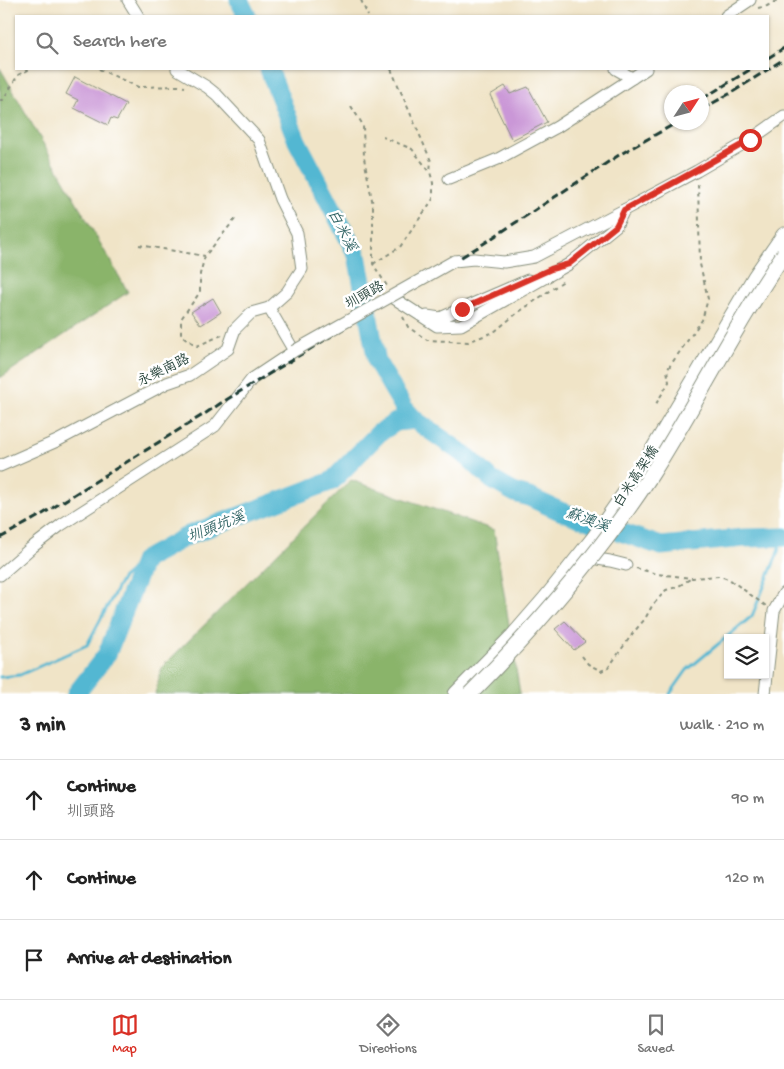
<!DOCTYPE html>
<html lang="en">
<head>
<meta charset="utf-8">
<style>
  :root { --surface:#fff; --page:#f6f6f6; --text:#222; --muted:#767676; --line:#e0e0e0; --accent:#d93025 }
  body { margin:0; font-family:"Gochi Hand","LXGW WenKai TC",sans-serif; background:var(--page); color:var(--text) }
  .controls { position:absolute; right:15px; bottom:15px; display:grid; overflow:hidden; border-radius:0px; box-shadow:0 1px 4px #0004 }
  .controls button { width:45px; height:45px; display:grid; place-items:center; padding:0; border:0; border-bottom:1px solid var(--line); background:var(--surface); color:var(--text); font:25px sans-serif }
  .compass { position:absolute; left:664px; top:85px; width:45px; height:45px; border-radius:50%; background:var(--surface); box-shadow:0 1px 4px #0004; rotate:54deg }
  .stop { position:absolute; width:15px; height:15px; margin:-11px; border:4px solid #d93025; border-radius:50%; background:#fff }
  .stop.end { background:#d93025; border-color:#fff; box-shadow:0 1px 5px #0008 }
  .list { margin:0; padding:0; list-style:none }
  h2 { display:flex; justify-content:space-between; align-items:center; height:65px; margin:0; padding:0 20px; font-size:21px }
  h2 small { font-size:16px; font-weight:400; color:var(--muted) }
  .list li { display:grid; grid-template-columns:32px 1fr auto; gap:15px; align-items:center; box-sizing:border-box; height:80px; padding:0 20px; border-top:1px solid var(--line) }
  .list b { display:block; font-size:19px; white-space:nowrap }
  .list p { margin:0; font-size:16px; white-space:nowrap; color:var(--muted) }
  .list em { font-size:16px; font-style:normal; color:var(--muted) }
  .icon { flex:none; width:28px; height:28px; fill:none; stroke:currentColor; stroke-width:2; stroke-linecap:round; stroke-linejoin:round }
  .map { position:relative; flex:none; width:784px; height:694px; overflow:hidden }
  .search { position:absolute; background:var(--surface); box-shadow:0 1px 4px #0004; left:15px; right:15px; top:15px; height:55px; display:flex; align-items:center; gap:12px; box-sizing:border-box; padding:0 18px; border-radius:0px; color:var(--muted); font-size:19px }
  .sheet { height:305px; background:var(--surface) }
  nav { display:flex; justify-content:space-around; align-items:center; box-sizing:border-box; height:70px; border-top:1px solid var(--line); background:var(--surface); font-size:14px; color:var(--muted) }
  nav a { display:grid; justify-items:center; gap:2px }
  nav .on { color:var(--accent) }
  .map>svg:first-child { display:block }
  .forest { fill:#8ab46a; stroke:#54784f }
  .lines { fill:none; stroke-linecap:round; stroke-linejoin:round }
  .stream { stroke:#53b7d2; stroke-width:3 }
  .river { stroke:#53b7d2; stroke-width:19 }
  .building { fill:#ca97d7 }
  .minor-casing { stroke:#88907e; stroke-width:13 }
  .major-casing { stroke:#88907e; stroke-width:17 }
  .path { stroke:#88907e; stroke-width:2; stroke-dasharray:4 4; stroke-linecap:butt }
  .minor { stroke:#fff; stroke-width:11 }
  .major { stroke:#fff; stroke-width:15 }
  .rail { stroke:#1f3d34; stroke-width:3; stroke-dasharray:8 4; stroke-linecap:butt }
  .minor-bridge-casing { stroke:#88907e; stroke-width:13; stroke-linecap:butt }
  .major-bridge-casing { stroke:#88907e; stroke-width:17; stroke-linecap:butt }
  .minor-bridge { stroke:#fff; stroke-width:11 }
  .major-bridge { stroke:#fff; stroke-width:15 }
  .route { stroke:#d93025; stroke-width:6 }
  .labels { text-anchor:middle; stroke-width:5; stroke-linejoin:round; paint-order:stroke }
  .street-label { font-size:14px; fill:#1f3d34; stroke:#fff }
  .water-label { font-size:15px; font-style:italic; fill:#2f6263; stroke:#fff }
</style>
</head>
<body>
<div class="map">
<svg width="784" height="694" viewBox="0 0 784 694">
  <rect width="100%" height="100%" fill="#fff"/>
  <filter id="ink" filterUnits="userSpaceOnUse"><feTurbulence type="fractalNoise" baseFrequency=".02" numOctaves="2"/><feDisplacementMap in="SourceGraphic" scale="10" xChannelSelector="R" yChannelSelector="G"/><feConvolveMatrix kernelMatrix="1 2 1 2 8 2 1 2 1" color-interpolation-filters="sRGB"/></filter>
  <filter id="wash" filterUnits="userSpaceOnUse"><feTurbulence type="fractalNoise" baseFrequency=".0096" numOctaves="4" result="noise"/><feDisplacementMap in="SourceGraphic" scale="20" xChannelSelector="R" yChannelSelector="G"/><feGaussianBlur stdDeviation="1.12" result="paint"/><feColorMatrix in="noise" values="0 0 0 0 0 0 0 0 0 0 0 0 0 0 0 0 0 1.4 0 .05"/><feComposite in="paint" operator="in"/></filter>
  <g filter="url(#wash)">
    <rect width="100%" height="100%" fill="#f0e4c7"/>
    <g class="forest">
      <path d="M0,68l128,224 -128,86z"/>
      <path d="M351,480l143,50 26,164h-365l7,-27z"/>
    </g>
    <g class="lines">
      <g class="stream">
        <path d="M0,677l20,-2 67,-30 35,-66 22,-19"/>
        <path d="M670,694l17,-24 65,-54 25,-61 5,-17"/>
      </g>
      <g class="river">
        <path d="M239,0l8,16"/>
        <path d="M269,69l28,72 60,114 20,107 27,46 11,12 54,38 23,22 23,13 14,4 31,14 101,35 83,-8 40,-1"/>
        <path d="M76,694l31,-40 37,-94 45,-25 143,-54 47,-48 17,-11 19,-2"/>
      </g>
    </g>
    <g id="blocks">
      <g class="building">
        <path d="M75,77l51,27 -9,16 -6,-2 -3,7 -34,-17 4,-8 -12,-6z"/>
        <path d="M505,86l5,8 18,-7 19,35 -35,18 -22,-45z"/>
        <path d="M213,298l8,14 -20,13 -10,-13z"/>
        <path d="M565,621l20,21 -11,8 -19,-21z"/>
      </g>
    </g>
  </g>
  <g filter="url(#ink)">
    <use href="#blocks" fill-opacity="0" stroke="#88907e" stroke-width="1"/>
    <g class="lines">
      <g class="minor-casing">
        <g id="minor">
          <path d="M128,0l10,16"/>
          <path d="M726,16l24,-16"/>
          <path d="M616,69l16,9"/>
          <path d="M449,179l49,-20 59,-32 89,-58"/>
          <path d="M454,261l20,-2 30,3 30,-5 90,-47 73,-39 53,-31 34,-24"/>
          <path d="M392,297l45,29 24,-1 108,-61 47,-38 8,-16"/>
          <path d="M427,316l13,2 88,-38"/>
          <path d="M0,466l57,-25 110,-58 23,-8 38,-26 7,-20 16,-16 18,-5 18,-16 15,-23 -5,-36 -17,-34 -21,-59 -42,-45 -10,-8 -30,-18"/>
          <path d="M585,554l6,4 19,3 16,4"/>
          <path d="M0,575l31,-27 30,-23 154,-99 37,-47 42,-28 -25,-43"/>
          <path d="M765,694l9,-83 10,-18"/>
        </g>
      </g>
      <g class="major-casing">
        <path id="major" d="M456,694l57,-58 33,-38 48,-60 47,-68 114,-193 29,-42"/>
      </g>
      <g class="path">
        <path d="M361,0l7,16"/>
        <path d="M758,8l9,-2 11,-6"/>
        <path d="M99,69l39,18 41,-1 6,1"/>
        <path d="M391,69l40,92 -1,11"/>
        <path d="M0,100h3l15,-25 12,-6"/>
        <path d="M351,106l12,19 1,33 9,47v59l14,22"/>
        <path d="M139,245l66,11"/>
        <path d="M373,264l27,-17 33,-48v-16l-3,-11 -18,-23 -29,-12"/>
        <path d="M403,317l5,10 19,13 41,2 26,-10 22,-18 46,-32 1,-2"/>
        <path d="M222,335l-25,11 -16,-11v-16l19,-27v-18l5,-18 31,-38"/>
        <path d="M656,404l13,-22 -2,-12 35,-50 6,-21 -8,-35 -2,-81"/>
        <path d="M636,568l21,6 35,4 27,-2 10,3 37,27"/>
        <path d="M582,656l6,8 13,7 7,-3 25,-35 12,-14 7,-13 14,-16 11,-3 15,-9"/>
      </g>
      <use href="#minor" class="minor"/>
      <use href="#major" class="major"/>
      <g class="rail">
        <path d="M768,58l16,-10"/>
        <path d="M702,99l49,-30"/>
        <path d="M702,109l29,-16 53,-34"/>
        <path d="M0,538l41,-23 165,-102 15,-10 262,-159 136,-89 59,-33"/>
      </g>
      <g class="minor-bridge-casing">
        <path id="minor-bridge" d="M294,351l160,-90"/>
      </g>
      <g class="major-bridge-casing">
        <path id="major-bridge" d="M470,694c67,-68 129,-139 181,-219 46,-72 84,-150 133,-221"/>
      </g>
      <use href="#minor-bridge" class="minor-bridge"/>
      <use href="#major-bridge" class="major-bridge"/>
    </g>
  </g>
  <g class="lines" filter="url(#ink)">
    <path class="route" d="M462,309l89,-40 18,-5 47,-38 8,-16 73,-40 53,-30"/>
  </g>
  <g class="labels">
    <g class="street-label">
      <text transform="translate(364 294) rotate(-29)" y="5">圳頭路</text>
      <text transform="translate(163 369) rotate(-26)" y="5">永樂南路</text>
      <text transform="translate(635 476) rotate(-57)" y="5">白米高架橋</text>
    </g>
    <g class="water-label">
      <text transform="translate(343 230) rotate(63)" y="5">白米溪</text>
      <text transform="translate(588 519) rotate(20)" y="5">蘇澳溪</text>
      <text transform="translate(216 526) rotate(-22)" y="5">圳頭坑溪</text>
    </g>
  </g>
</svg>
<div class="controls">
<button><svg class="icon" aria-label="layers" viewBox="0 0 24 24"><path d="M12 4l9 5-9 5-9-5zM3 14l9 5 9-5"/></svg></button>
</div>
<svg class="compass" viewBox="-18 -18 36 36"><path d="M0-13l5 13h-10z" fill="#e53935"/><path d="M0 13l5-13h-10z" fill="#767676"/></svg>
<div class="stop" style="left:750px;top:140px"></div>
<div class="stop end" style="left:462px;top:309px"></div>
<div class="search"><svg class="icon" aria-label="search" viewBox="0 0 24 24"><circle cx="10" cy="10" r="6"/><path d="M15 15l6 6"/></svg>Search here</div>
</div>
<section class="sheet">
<h2>3 min<small>Walk · 210 m</small></h2>
<ul class="list">
<li><svg class="icon" aria-label="ahead" viewBox="0 0 24 24"><path d="M12 20V5M6 11l6-6 6 6"/></svg><div><b>Continue</b><p>圳頭路</p></div><em>90 m</em></li>
<li><svg class="icon" aria-label="ahead" viewBox="0 0 24 24"><path d="M12 20V5M6 11l6-6 6 6"/></svg><div><b>Continue</b></div><em>120 m</em></li>
<li><svg class="icon" aria-label="arrive" viewBox="0 0 24 24"><path d="M6 21V4h12l-3 4 3 4H6"/></svg><div><b>Arrive at destination</b></div></li>
</ul>
</section>
<nav>
<a class="on"><svg class="icon" aria-label="map" viewBox="0 0 24 24"><path d="M3 6l6-2 6 2 6-2v14l-6 2-6-2-6 2zM9 4v14M15 6v14"/></svg>Map</a>
<a><svg class="icon" aria-label="directions" viewBox="0 0 24 24"><path d="M12 3l9 9-9 9-9-9zM9 14v-3h6M13 9l2 2-2 2"/></svg>Directions</a>
<a><svg class="icon" aria-label="saved" viewBox="0 0 24 24"><path d="M7 4h10v16l-5-4-5 4z"/></svg>Saved</a>
</nav>
</body>
</html>
